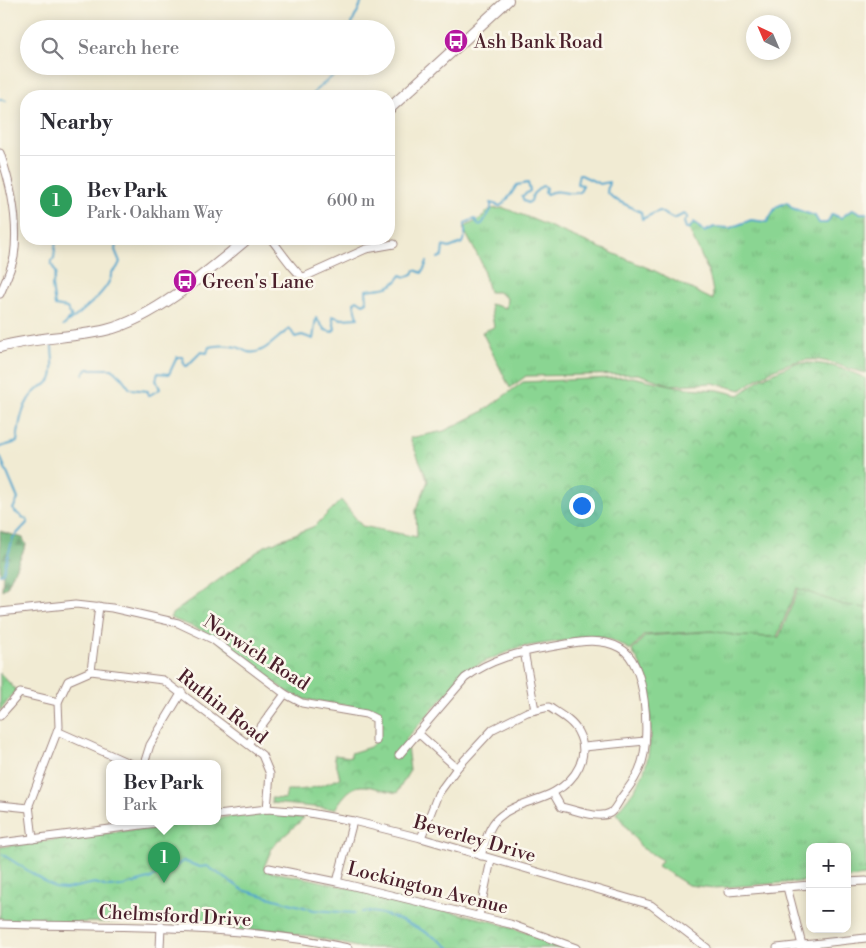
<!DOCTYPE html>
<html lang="en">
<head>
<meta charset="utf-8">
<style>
  :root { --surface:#fff; --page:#f7f7f7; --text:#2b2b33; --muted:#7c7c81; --line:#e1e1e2; --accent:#b5179e }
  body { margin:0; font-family:"Libre Bodoni",serif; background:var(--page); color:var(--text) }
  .controls { position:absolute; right:15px; bottom:15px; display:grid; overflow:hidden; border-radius:10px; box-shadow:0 2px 12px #0003 }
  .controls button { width:45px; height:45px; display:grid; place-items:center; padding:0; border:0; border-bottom:1px solid var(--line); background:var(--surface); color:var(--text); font:25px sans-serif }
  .compass { position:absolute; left:746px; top:15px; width:45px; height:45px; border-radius:50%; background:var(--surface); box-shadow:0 2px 12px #0003; rotate:316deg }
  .you { position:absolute; left:581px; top:505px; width:18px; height:18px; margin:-12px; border:4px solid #fff; border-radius:50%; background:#1a73e8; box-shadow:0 0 0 8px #1a73e833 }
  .badge { display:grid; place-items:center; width:32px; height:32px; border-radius:50%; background:var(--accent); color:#fff; font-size:16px; font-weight:700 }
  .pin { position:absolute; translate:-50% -41px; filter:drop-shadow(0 1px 2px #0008) }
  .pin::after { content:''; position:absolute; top:26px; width:18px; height:15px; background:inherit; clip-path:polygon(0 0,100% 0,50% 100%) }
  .popup { position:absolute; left:106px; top:760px; width:115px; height:65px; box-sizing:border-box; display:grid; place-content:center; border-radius:10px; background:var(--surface); filter:drop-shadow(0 1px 4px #0005); font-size:16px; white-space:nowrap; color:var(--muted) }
  .popup b { font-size:19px; color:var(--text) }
  .popup::after { content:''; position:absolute; left:50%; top:100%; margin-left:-10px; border:10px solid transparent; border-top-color:var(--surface) }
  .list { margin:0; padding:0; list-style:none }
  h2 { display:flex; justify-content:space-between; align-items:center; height:65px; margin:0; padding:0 20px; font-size:21px }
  h2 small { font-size:16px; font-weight:400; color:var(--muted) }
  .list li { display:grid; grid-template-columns:32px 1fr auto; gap:15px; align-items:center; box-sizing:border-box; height:90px; padding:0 20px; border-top:1px solid var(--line) }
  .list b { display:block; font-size:19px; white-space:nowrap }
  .list p { margin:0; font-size:16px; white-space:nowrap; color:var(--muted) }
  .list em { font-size:16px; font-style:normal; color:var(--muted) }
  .icon { flex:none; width:28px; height:28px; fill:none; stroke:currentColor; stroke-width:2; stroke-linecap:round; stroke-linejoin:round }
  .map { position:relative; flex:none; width:866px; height:948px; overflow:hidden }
  .search { position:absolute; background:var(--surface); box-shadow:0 2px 12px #0003; left:20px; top:20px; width:375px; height:55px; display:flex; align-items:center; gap:12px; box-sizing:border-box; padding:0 18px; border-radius:28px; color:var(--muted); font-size:19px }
  .panel { position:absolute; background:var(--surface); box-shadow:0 2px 12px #0003; left:20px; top:90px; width:375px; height:155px; border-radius:20px }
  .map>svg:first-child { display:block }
  .grass { fill:url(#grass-tufts); stroke:#6a7a5e }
  .forest { fill:url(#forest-firs); stroke:#5c6a54 }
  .park { fill:url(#park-crowns); stroke:#6a7a5e }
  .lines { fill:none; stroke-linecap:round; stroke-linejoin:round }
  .stream { stroke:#51a5cd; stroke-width:2 }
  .minor-casing { stroke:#9e857f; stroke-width:9 }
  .highway-casing { stroke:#9e857f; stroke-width:12 }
  .minor { stroke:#fff; stroke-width:7 }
  .highway { stroke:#fff; stroke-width:10 }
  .labels { text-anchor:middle; stroke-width:5; stroke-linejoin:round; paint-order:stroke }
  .poi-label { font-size:19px; fill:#4a1f2b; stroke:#fbf7ec; text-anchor:start }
  .street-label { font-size:19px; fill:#4a1f2b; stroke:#fbf7ec }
</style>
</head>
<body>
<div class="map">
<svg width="866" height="948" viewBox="0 0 866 948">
  <defs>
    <pattern id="grass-tufts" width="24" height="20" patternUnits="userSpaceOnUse" patternTransform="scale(1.25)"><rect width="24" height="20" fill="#8ad592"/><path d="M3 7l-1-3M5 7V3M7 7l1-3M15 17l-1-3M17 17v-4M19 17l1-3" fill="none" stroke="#79b67e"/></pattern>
    <pattern id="forest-firs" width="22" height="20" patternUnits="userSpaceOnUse" patternTransform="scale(1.25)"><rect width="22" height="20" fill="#6fb67c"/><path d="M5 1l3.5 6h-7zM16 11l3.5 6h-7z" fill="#5d9366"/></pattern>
    <pattern id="park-crowns" width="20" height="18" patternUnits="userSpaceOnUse" patternTransform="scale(1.25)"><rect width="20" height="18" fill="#8ad592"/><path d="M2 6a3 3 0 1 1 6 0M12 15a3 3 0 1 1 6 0" fill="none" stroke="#79b67e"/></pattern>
  </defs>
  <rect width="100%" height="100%" fill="#fbf7ec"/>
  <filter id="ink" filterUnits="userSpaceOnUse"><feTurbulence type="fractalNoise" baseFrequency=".02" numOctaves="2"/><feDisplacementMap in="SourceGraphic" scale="10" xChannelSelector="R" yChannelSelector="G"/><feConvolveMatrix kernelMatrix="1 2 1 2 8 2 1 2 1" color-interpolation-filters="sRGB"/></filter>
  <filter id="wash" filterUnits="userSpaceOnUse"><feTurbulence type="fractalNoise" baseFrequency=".0096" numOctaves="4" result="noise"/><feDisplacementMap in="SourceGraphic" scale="20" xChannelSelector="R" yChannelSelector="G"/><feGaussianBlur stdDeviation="1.12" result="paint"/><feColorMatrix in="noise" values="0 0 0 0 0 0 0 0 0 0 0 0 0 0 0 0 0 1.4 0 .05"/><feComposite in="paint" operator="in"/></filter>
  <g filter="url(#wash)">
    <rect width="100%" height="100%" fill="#f1ebd3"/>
    <g class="grass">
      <path d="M787,202l5,6 23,8 4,7h8l5,-9 9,4 12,-9 7,4h6v160c-14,-2 -27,-9 -42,-12 -30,-6 -59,12 -83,29l-28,-7 -42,2 -33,-11 -112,2 -16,12 -28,-56 12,-5 -4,-23 16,4 1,-10 -9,-6h-9l-8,-30 -18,-34 17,-9 10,-10 14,-1 21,8 130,55 58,29c1,-25 -15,-48 -24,-71l5,-7 10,10 10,-5 16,1 21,-8 16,2 9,-15z"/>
      <path d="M799,587l67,20v269l-19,2v-31h-37v34l-96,7 -26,-3 -30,-19 4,-6 -20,-12 -26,-35c8,-10 17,-20 23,-31 16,-26 13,-83 4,-111 -2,-7 -8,-14 -11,-20l13,-15 69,-5 25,5 40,1z"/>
    </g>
    <path class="forest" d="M0,531l23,7 3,7 -19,42 -5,3 1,-16h-3z"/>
    <g class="park">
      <path d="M795,363c28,-1 44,3 70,15l1,230 -26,-4 -43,-16 -20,49 -40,-1 -25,-5 -68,4 -13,15 -19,-10 -15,-4 -76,11 -26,10 -26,12 -63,70 4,31 -13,23c-35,-7 -41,-17 -62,16l-63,-6 -1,-5 14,1 2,-9c20,1 35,-4 53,-12l-6,-23 17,2v-4l19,-6 6,-6 2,-23 -8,-9 -68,-10 -16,-8 -82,-60 -34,-13 2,-4 93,-68 50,-20 26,-26 21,26 55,11 -1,-27 12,-29 -18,-43 34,-7 38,-19 41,-30 109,-5 54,11 32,2 21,5 23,-17z"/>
      <path d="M0,673l16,17 -16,21z"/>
      <path d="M267,813l37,5 -31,28 -9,21 3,4 44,8 180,42 82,27h-212l-50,-12 -130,-11 -47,-3 -124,1 -10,-3v-73l192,-25h26v-4z"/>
    </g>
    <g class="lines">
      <g class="stream">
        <path d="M351,29c1,-11 8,-16 11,-29"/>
        <path d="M312,96l4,-6 17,-14v-10"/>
        <path d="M0,99l6,2"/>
        <path d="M56,239l-2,19 -3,5 5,10 -4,13 3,20 12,2 4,8 -5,7"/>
        <path d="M438,258l4,-2 1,-10 6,2 13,-5 3,-8v-12l10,-4 3,6 4,-1 9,-14v-7l9,3c8,-5 12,-14 17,-21l11,-2 2,8 -8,5 2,5 4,2 3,-2 2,-7 9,-8 4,1 -1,6 2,1c11,-7 22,3 33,-2l3,-7 -6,-1 2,-10 21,10 9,-2 -2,10 7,7 27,13 1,7 17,-8 15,8 10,-5 4,3 -4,5 2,6 3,1 5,-7 10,10 10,-5 16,1 21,-8 16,2 9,-15 11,-5 5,6 23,8 4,7h8l5,-9 9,4 12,-9 7,4h6"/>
        <path d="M63,326c13,-9 50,-38 48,-53l6,-5 3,-6 -5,-12 2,-11"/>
        <path d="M83,374l5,-5h24l10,9 8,11 18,2v5l12,-7 -4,-9 2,-7 11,1 8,-17h5l3,9h2l14,-14 6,1 2,-6c9,-2 19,-2 28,0 4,1 8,5 11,5 16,4 30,-17 42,-23l5,8 7,-2 11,4 3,-21 9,12 7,2 3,-3 -3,-13 10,3 16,-1 -4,-16 3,-2 6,4 4,-2 -1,-12c16,-3 25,1 35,-15l5,2 7,-3 2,-4 7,3 5,-11"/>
        <path d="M0,447l17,-5c2,-18 5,-41 21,-53 6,-5 12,-4 14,-12 3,-10 0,-21 0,-31"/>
        <path d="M0,456l18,43 -5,10 2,3 12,8 1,2 -15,16 -10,35 -3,1"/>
        <path d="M2,854l53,34 11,1 29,-6 12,4 16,-1 26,-7 19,-10 3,1 12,-9 17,6 7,-1 36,24 71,20 41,3"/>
        <path d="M362,912c23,-3 69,21 88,36"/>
      </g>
    </g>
  </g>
  <g filter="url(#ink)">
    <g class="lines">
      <g class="minor-casing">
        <g id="minor">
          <path d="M0,153c11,32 19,70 14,104 -3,13 -9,25 -14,37"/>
          <path d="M271,239c7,8 26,37 33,38l62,-28 28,-5"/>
          <path d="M0,612l76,-8 36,4 66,15 34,16 73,55 17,9 64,11 10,5v22"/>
          <path d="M524,651l11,59"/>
          <path d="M91,671l8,-65"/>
          <path d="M0,716l20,-23 38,9"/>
          <path d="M57,731l74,33"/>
          <path d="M418,733l39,35"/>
          <path d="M248,744l37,-50"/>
          <path d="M584,747l61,-6"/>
          <path d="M399,755l66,-77c26,-19 54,-26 85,-31 24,-4 48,-11 70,1 27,14 30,88 22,114 -4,14 -13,25 -21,36 -3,5 -7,13 -11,15 -12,7 -36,-4 -49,-6l-8,-14"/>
          <path d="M144,764l6,-19 32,-53"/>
          <path d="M0,805l29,3"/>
          <path d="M218,815l49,-6 37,3 49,9 68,17 230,67 56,43"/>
          <path d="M421,838l17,-44 19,-26 36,-39 34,-17 22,-5c10,7 24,14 29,25 13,24 -2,48 -24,60 -18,10 -40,11 -56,26 -10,9 -13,25 -17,38"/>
          <path d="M33,839l-4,-34 30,-78 -1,-25 10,-21 23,-10 72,9 99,75 8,19 -3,35"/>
          <path d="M0,843l165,-21"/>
          <path d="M269,868l68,14 173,42 66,24"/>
          <path d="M337,882l16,-61"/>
          <path d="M847,882l19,-1"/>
          <path d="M787,887l15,58"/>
          <path d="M728,892l82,-7"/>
          <path d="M479,916l12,-56"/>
          <path d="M0,924c116,4 234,-1 348,24"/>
          <path d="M160,948l1,-22"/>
          <path d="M777,948l89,-10"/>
        </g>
      </g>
      <g class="highway-casing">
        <g id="highway">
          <path d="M389,109l119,-109"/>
          <path d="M0,347c35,-10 71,-9 106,-17 47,-11 104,-60 141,-91"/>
        </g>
      </g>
      <use href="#minor" class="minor"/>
      <use href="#highway" class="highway"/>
    </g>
  </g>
  <defs>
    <g id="bus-disc" transform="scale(1.25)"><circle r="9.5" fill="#b5179e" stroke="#fbf7ec"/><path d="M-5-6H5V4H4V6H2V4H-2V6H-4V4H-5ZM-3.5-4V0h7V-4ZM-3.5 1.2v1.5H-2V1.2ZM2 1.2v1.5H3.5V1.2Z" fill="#fff"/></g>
  </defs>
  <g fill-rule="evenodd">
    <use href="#bus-disc" x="456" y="41"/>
    <use href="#bus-disc" x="185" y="281"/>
  </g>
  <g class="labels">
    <g class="poi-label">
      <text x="474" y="48">Ash Bank Road</text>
      <text x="202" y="288">Green's Lane</text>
    </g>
    <g class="street-label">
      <text transform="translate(257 652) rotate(33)" y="7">Norwich Road</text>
      <text transform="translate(223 706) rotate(38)" y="7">Ruthin Road</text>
      <text transform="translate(475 838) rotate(16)" y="7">Beverley Drive</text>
      <text transform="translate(428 887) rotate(14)" y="7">Lockington Avenue</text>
      <text transform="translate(175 915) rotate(3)" y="7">Chelmsford Drive</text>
    </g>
  </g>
</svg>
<div class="controls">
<button>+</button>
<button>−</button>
</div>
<svg class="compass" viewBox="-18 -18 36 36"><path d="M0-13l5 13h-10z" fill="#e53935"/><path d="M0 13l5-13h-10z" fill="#7c7c81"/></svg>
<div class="you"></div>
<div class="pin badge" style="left:164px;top:883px;background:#2e9e5b">1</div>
<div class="popup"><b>Bev Park</b>Park</div>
<div class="search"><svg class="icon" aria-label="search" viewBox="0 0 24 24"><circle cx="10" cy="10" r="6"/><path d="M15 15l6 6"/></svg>Search here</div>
<section class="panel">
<h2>Nearby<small></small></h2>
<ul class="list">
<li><span class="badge" style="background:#2e9e5b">1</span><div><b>Bev Park</b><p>Park · Oakham Way</p></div><em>600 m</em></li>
</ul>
</section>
</div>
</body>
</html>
